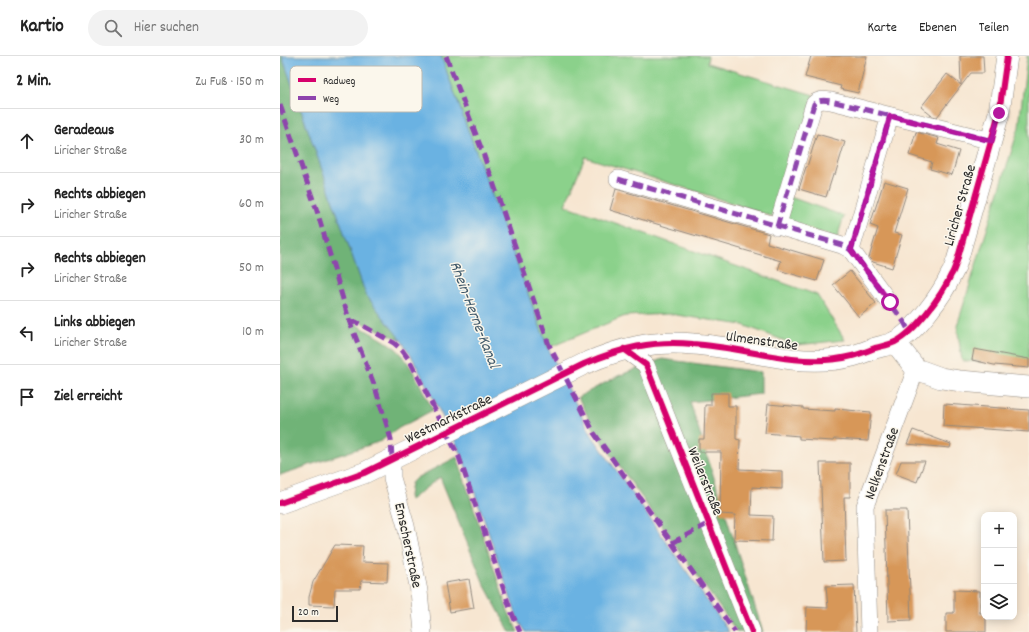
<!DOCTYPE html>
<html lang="de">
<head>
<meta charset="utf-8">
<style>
  :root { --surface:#fff; --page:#f2f2f2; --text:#222; --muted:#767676; --line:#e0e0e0 }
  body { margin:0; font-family:Dekko,sans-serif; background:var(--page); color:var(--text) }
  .controls { position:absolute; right:12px; bottom:12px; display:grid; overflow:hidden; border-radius:8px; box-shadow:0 2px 10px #0003 }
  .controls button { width:36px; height:36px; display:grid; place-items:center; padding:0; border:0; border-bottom:1px solid var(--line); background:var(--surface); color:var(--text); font:20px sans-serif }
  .scale { position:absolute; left:12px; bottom:10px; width:46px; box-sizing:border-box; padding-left:4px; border:2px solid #2b2b2b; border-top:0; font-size:11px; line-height:14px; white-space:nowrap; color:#2b2b2b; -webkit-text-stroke:3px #fbf7ec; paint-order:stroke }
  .stop { position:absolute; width:12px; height:12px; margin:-9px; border:3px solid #b5179e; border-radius:50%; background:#fff }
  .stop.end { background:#b5179e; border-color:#fff; box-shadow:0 1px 4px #0008 }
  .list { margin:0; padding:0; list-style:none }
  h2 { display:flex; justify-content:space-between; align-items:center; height:52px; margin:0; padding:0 16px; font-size:17px }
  h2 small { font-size:13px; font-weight:400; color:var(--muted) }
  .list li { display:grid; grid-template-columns:26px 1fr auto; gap:12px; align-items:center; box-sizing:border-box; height:64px; padding:0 16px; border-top:1px solid var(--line) }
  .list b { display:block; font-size:15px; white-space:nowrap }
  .list p { margin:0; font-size:13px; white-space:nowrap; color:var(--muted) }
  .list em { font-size:13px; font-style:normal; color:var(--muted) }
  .icon { flex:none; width:22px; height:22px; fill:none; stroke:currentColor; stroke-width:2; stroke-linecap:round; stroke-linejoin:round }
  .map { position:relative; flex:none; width:749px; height:576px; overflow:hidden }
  header { display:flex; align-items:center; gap:24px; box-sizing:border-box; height:56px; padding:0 20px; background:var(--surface); border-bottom:1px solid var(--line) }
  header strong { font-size:19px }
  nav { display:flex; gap:22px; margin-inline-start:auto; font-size:14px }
  .search { width:280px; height:36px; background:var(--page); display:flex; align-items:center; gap:10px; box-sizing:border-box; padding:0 14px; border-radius:22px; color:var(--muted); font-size:15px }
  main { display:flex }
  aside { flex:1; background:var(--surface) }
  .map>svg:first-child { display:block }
  .green { fill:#8bd18b; stroke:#5b7e5b }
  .forest { fill:#70b377; stroke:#4e6f51 }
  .water { fill:#6bb2e2; stroke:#4b6e86 }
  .building { fill:#d79759 }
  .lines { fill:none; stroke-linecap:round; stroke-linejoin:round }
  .minor-casing { stroke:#91887e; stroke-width:18 }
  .tertiary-casing { stroke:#91887e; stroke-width:22 }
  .minor { stroke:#fff; stroke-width:17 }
  .tertiary { stroke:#fff; stroke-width:21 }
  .quiet { stroke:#8e44ad; stroke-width:5; stroke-dasharray:10 5; stroke-linecap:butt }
  .cycleway-casing { stroke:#fbf7ec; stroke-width:8 }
  .cycleway { stroke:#d6006c; stroke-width:6 }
  .route { stroke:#b5179e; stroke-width:5 }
  .labels { text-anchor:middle; stroke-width:3; stroke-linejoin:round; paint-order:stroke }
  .street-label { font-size:15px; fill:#2b2b2b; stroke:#fbf7ec }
  .water-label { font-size:16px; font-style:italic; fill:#415a6b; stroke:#fbf7ec }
  .key { fill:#fbf7ec; stroke:#bdbab2; stroke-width:1 }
  .key-label { font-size:11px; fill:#2b2b2b }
</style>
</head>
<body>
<header>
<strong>Kartio</strong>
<div class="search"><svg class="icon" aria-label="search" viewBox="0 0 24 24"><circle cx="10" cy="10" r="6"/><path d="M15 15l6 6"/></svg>Hier suchen</div>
<nav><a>Karte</a><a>Ebenen</a><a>Teilen</a></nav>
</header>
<main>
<aside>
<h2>2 Min.<small>Zu Fuß · 150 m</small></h2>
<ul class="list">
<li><svg class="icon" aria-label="ahead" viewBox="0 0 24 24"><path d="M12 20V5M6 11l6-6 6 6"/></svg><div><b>Geradeaus</b><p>Liricher Straße</p></div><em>30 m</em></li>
<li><svg class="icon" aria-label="right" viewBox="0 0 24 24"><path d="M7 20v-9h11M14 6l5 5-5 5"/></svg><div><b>Rechts abbiegen</b><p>Liricher Straße</p></div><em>60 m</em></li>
<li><svg class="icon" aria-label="right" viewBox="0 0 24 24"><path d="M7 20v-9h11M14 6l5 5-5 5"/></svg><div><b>Rechts abbiegen</b><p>Liricher Straße</p></div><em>50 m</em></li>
<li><svg class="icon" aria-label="left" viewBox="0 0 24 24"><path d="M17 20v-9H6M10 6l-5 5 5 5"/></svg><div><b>Links abbiegen</b><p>Liricher Straße</p></div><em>10 m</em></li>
<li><svg class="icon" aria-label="arrive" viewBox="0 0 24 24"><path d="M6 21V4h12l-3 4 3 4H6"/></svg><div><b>Ziel erreicht</b></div></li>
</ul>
</aside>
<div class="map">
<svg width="749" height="576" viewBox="0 0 749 576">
  <rect width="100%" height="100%" fill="#fbf7ec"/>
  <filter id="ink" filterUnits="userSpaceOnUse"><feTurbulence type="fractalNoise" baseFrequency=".025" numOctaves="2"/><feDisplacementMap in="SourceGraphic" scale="8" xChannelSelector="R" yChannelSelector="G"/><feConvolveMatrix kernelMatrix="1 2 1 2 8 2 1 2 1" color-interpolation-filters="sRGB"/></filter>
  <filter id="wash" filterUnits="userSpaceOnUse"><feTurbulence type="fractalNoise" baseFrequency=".012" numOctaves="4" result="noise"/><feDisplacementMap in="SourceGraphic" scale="16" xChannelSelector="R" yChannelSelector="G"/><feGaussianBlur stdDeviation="0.9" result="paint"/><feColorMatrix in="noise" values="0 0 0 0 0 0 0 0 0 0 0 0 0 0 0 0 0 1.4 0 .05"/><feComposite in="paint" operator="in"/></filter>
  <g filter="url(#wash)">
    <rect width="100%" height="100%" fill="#f7e6d1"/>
    <g class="green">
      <path d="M161,0h267l-1,7 107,32 -27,101 57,20 -7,22 -136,-45 -116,-36 -20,48 252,90 28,45 -49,5 -53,-20 -73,-11 -45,2 -77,32z"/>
      <path d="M747,0h2v308l-67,-3 -5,-35 62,-199z"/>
    </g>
    <g class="forest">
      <path d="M0,0h2l84,239 35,45 -42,-19 -2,4c12,7 26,14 37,22 16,12 29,45 39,63l-34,18 -18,13 -101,34z"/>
      <path d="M382,303l99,13v22l-71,8 73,230h-26l-141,-199 -18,-36 40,-21z"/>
      <path d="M177,401l51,154 10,21h-8l-26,-48 -44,-107 -30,23 -1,-4 2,-13 5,-5z"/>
    </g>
    <path class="water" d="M2,0h159l107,292 43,86 138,198h-203l-8,-12 -56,-165 -49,-96 -12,-19 -35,-45z"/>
    <g id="blocks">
      <g class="building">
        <path d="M531,0h56l-9,37 -18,-4 1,-3 -36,-9z"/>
        <path d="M680,0h23l1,17h-13l-34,44 -5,-1 -11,-9 26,-33 14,11z"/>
        <path d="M636,76l23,6 -2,6 22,7 -7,24 -22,-6 2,-7 -23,-7z"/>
        <path d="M537,78l28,8 -10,33h-2l-7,22 -27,-8 7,-22h1z"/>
        <path d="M604,125l24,7 -14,45 8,2 -10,33 -19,-6 -4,-4 9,-30 -8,-3z"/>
        <path d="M336,133l153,45 -2,9 57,17 -7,21 -39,-11 3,-9 -171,-51z"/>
        <path d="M570,215l26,32 -17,14 -26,-32z"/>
        <path d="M694,293l55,10v9l-35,-3 -22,-5z"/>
        <path d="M431,337h17v13h8v33l4,1 -1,29 43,2v18l-30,-2 -1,28 22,1 -1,25 -38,-1 1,-25 -15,-1 1,-62h-22v-13h5l1,-34h6z"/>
        <path d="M488,348l35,3v2l32,2v-2l36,3 -3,29 -34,-2 -1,2 -34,-2v-3l-34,-3z"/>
        <path d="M664,348l85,6v22l-86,-6z"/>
        <path d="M633,374l38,14 -1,4 -43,-4z"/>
        <path d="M621,405h24l-8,21 -21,-8z"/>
        <path d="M540,407h30v34h-6l2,64 -22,1z"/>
        <path d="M605,454h22l4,110 -23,1z"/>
        <path d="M55,489l28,1 -1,16 26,1 -1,19 -26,-1 -1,8h-25l-1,17 -25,-1v-8l4,-15z"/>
        <path d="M189,523l5,29 -24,4 -5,-29z"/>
        <path d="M574,529l2,47h-50l1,-25 21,1 -2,-22z"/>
        <path d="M674,534l26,1v22h4v4h2v15h-40v-19h8z"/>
      </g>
    </g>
  </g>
  <g filter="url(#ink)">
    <use href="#blocks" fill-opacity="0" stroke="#91887e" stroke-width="1"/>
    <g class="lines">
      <g class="minor-casing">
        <g id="minor">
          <path d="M338,123l224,66 9,5 38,52"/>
          <path d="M497,171l37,-123c5,-5 11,-4 17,-3l161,40"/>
          <path d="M571,194l39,-134"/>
          <path d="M344,293l22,16 106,267"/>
          <path d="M112,403v19l14,48 13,65 4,41"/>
          <path d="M589,576l-4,-126 51,-137"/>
        </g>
      </g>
      <g class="tertiary-casing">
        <g id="tertiary">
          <path d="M615,286l21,27 25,9 19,3 69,6"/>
          <path d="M0,447l84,-30 79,-39 141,-70c37,-16 69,-24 109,-20 33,2 66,11 99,15 19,2 41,2 60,-3 8,-2 15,-5 23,-8 7,-2 14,-3 20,-6 20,-10 47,-47 56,-67 3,-4 4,-9 6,-14l42,-148 8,-57"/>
        </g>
      </g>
      <use href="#minor" class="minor"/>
      <use href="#tertiary" class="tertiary"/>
      <g class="quiet">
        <path d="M166,0l37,97 66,192 45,88 141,199"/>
        <path d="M0,49l37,106 33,112 25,64 16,52 1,20"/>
        <path d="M338,123l224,66 9,5 53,72 5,9"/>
        <path d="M497,171l37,-123c5,-5 11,-4 17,-3l161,40"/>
        <path d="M571,194l39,-134"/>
        <path d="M70,267l6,-1 38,21 8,7 8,11 49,96 52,154 9,21"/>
        <path d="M392,487l37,-20"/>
      </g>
      <g class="cycleway-casing">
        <g id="cycleway">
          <path d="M344,293l22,16 106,267"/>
          <path d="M0,447l84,-30 79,-39 141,-70c37,-16 69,-24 109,-20 33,2 66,11 99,15 19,2 41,2 60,-3 8,-2 15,-5 23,-8 7,-2 14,-3 20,-6 20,-10 47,-47 56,-67 3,-4 4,-9 6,-14l42,-148 8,-57"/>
        </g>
      </g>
      <use href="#cycleway" class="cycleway"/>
    </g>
  </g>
  <g class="lines" filter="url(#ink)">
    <path class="route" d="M610,246l-39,-52 39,-134 102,25 7,-28"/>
  </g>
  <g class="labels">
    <g class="street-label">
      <text transform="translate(679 149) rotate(-74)" y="5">Liricher Straße</text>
      <text transform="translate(482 284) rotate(8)" y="5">Ulmenstraße</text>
      <text transform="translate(168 362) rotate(-26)" y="5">Westmarkstraße</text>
      <text transform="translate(601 407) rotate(-70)" y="5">Nelkenstraße</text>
      <text transform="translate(426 425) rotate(68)" y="5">Weilerstraße</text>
      <text transform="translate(129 489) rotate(78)" y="5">Emscherstraße</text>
    </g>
    <g class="water-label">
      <text transform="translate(196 258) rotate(69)" y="6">Rhein-Herne-Kanal</text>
    </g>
  </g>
  <rect x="10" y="10" width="132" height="46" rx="6" class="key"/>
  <rect x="18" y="22" width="18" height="4" fill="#d6006c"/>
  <rect x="18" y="40" width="18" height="4" fill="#8e44ad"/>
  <g class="key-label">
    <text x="43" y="28">Radweg</text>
    <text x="43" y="46">Weg</text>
  </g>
</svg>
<div class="controls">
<button>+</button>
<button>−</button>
<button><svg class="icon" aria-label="layers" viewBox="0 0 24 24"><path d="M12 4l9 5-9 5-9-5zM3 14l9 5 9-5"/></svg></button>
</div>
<div class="scale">20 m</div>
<div class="stop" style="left:610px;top:246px"></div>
<div class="stop end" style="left:719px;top:57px"></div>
</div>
</main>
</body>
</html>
